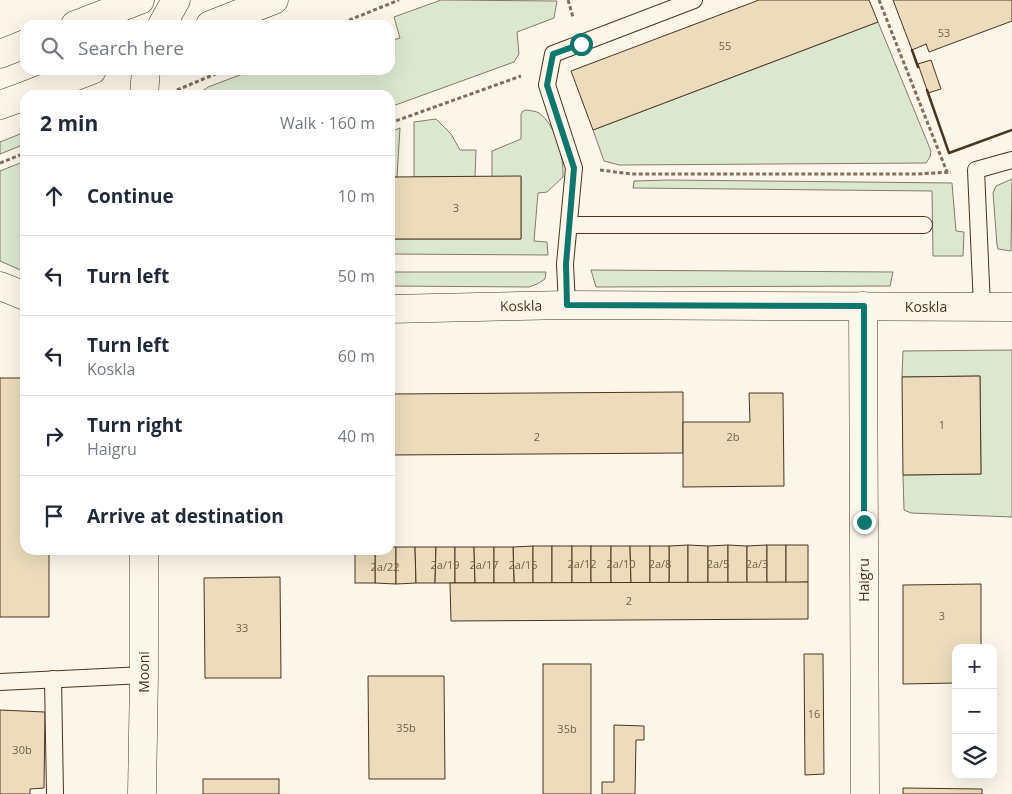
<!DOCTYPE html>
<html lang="en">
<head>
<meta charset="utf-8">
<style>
  :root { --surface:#fff; --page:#f6f6f7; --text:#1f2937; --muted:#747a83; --line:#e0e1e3 }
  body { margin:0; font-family:"Open Sans",sans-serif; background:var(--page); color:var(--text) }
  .controls { position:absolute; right:15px; bottom:15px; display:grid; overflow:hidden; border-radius:10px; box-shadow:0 5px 20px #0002 }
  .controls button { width:45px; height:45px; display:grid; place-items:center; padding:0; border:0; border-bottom:1px solid var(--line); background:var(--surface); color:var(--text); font:25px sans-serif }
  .stop { position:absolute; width:15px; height:15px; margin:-11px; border:4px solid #0f766e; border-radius:50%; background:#fff }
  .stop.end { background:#0f766e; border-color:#fff; box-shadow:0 1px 5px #0008 }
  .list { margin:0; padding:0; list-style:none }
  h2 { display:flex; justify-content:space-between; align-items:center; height:65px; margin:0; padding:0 20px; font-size:21px }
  h2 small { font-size:16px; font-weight:400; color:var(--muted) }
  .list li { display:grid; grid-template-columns:32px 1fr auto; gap:15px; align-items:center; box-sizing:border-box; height:80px; padding:0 20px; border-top:1px solid var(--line) }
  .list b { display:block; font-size:19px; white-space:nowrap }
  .list p { margin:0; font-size:16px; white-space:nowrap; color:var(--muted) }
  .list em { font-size:16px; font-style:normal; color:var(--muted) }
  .icon { flex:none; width:28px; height:28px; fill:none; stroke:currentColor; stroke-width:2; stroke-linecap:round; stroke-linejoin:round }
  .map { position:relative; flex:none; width:1012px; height:794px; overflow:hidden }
  .search { position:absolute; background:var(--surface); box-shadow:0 5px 20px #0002; left:20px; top:20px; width:375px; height:55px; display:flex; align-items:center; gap:12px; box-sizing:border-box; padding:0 18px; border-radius:15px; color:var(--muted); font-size:19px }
  .panel { position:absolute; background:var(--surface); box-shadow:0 5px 20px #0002; left:20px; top:90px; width:375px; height:465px; border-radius:15px }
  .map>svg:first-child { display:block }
  .green { fill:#dce7d0; stroke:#887966 }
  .building { fill:#ecdcbc; stroke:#4a3520 }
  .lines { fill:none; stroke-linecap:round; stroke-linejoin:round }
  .service-casing { stroke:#4a3520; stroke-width:18 }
  .minor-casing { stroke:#4a3520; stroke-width:29 }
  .tertiary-casing { stroke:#4a3520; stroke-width:29 }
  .primary-casing { stroke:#4a3520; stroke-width:29 }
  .path { stroke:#7f6f5c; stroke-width:3; stroke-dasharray:4 2.5; stroke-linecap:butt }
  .service { stroke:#fbf6e9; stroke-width:16 }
  .minor { stroke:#fbf6e9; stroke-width:28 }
  .tertiary { stroke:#fbf6e9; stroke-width:28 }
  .primary { stroke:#fbf6e9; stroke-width:28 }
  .wall { stroke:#4a3520; stroke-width:2.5 }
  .route { stroke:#0f766e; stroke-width:6 }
  .labels { text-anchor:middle; stroke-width:4; stroke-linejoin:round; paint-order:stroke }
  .number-label { font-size:11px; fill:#725f47 }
  .street-label { font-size:14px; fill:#4a3520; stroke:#fbf6e9 }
</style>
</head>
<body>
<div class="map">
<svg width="1012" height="794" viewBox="0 0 1012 794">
  <rect width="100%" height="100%" fill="#fbf6e9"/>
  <g class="green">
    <path d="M441,0l116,1 -3,17 -37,14 2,22 -5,8 -124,45v-12h-193l11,-8 45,-17h137v-29l10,-3 -6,-21z"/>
    <path d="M878,22l53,129 -1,6 -4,6 -307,2 -15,-4 -11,-31z"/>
    <path d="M527,110c4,1 9,1 12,3 17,12 25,45 24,64l-16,15 -9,1 -4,48 13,1 1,13 -158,-1v-15h131v-62h-29v-26l29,-12v-25l2,-3z"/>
    <path d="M436,119l15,15 9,16h16l-1,27h-61v-55z"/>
    <path d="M400,128l-3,49h-7v-45z"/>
    <path d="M25,132v12l-25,10v-12z"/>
    <path d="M25,161v111l-25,-11v-90z"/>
    <path d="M1012,179l-1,72 -13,-2 -1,-4 -4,-52 3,-7z"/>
    <path d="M668,180l284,3 4,48 8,1 -1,24h-30l-1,-65 -299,-3 1,-7z"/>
    <path d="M591,270l302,2 -3,14 -294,1z"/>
    <path d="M390,272h156l-1,7 -8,5 -8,3 -139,-1z"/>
    <path d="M1012,350v167l-101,-4 -7,-3 -1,-35 78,-1 -1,-98 -78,1 1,-26z"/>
  </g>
  <g class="building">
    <path d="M759,0h110l9,22 -285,108 -22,-59z"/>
    <path d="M893,0h119v21l-83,31 -3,-8 -14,6z"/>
    <path d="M931,60l10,29 -13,4 -10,-29z"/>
    <path d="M521,176v63h-131v-62z"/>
    <path d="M980,376l1,98 -78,1 -1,-98z"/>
    <path d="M0,378h25v172h24v67h-49z"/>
    <path d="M683,392v61l-293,2v-61z"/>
    <path d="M749,393h34l1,93 -101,1v-65h67z"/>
    <path d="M688,545v38h-19v-37z"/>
    <path d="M688,545l20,1v37h-20z"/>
    <path d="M728,545v38h-20v-37z"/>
    <path d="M728,545l19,1v37h-19z"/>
    <path d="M767,545v38h-20v-37z"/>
    <rect x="767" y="545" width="19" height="38"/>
    <path d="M786,545h22v37l-22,1z"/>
    <path d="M533,546v37h-19l-1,-36z"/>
    <rect x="533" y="546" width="19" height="37"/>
    <rect x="552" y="546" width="20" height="37"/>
    <rect x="572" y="546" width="19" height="37"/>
    <rect x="591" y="546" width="20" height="37"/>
    <path d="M611,546h19l1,37h-20z"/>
    <path d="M630,546h20v37h-19z"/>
    <rect x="650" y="546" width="19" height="37"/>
    <path d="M390,547h6v37l-21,-1v-33h15z"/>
    <path d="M396,547h19l1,36 -20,1z"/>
    <path d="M415,547h21l-1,36h-19z"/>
    <path d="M436,547h19v36h-20z"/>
    <path d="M455,547h19l1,36h-20z"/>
    <path d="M474,547h20v36h-19z"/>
    <path d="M494,547h19l1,36h-20z"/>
    <rect x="355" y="550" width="20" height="33"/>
    <path d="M280,577l1,101h-76l-1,-100z"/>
    <path d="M808,582v37l-357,2 -1,-38z"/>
    <path d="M981,584v64h-25v35l-53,1v-99z"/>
    <path d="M804,654h19l1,120 -19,1z"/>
    <rect x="543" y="664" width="48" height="130"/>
    <path d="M368,676h76l1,103h-76z"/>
    <path d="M0,710l45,2 -1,76 -14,1v5h-30z"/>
    <path d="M614,725l30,1v14h-8l-1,54h-33v-12h12z"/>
    <rect x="203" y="779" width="76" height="15"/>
    <path d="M903,788l79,1v5h-79z"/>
  </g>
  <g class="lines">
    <g class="service-casing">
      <g id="service">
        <path d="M569,225h355"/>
        <path d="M567,305l-2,-41 9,-96 -27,-83 6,-31 141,-54"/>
        <path d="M982,307l-6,-137 36,-10"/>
        <path d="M53,679l2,115"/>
        <path d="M0,682l144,-7"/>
      </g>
    </g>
    <g class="minor-casing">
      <g id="minor">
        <path d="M863,306l2,488"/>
        <path d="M142,794l2,-119v-125"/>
      </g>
    </g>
    <g class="tertiary-casing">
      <g id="tertiary">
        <path d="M162,25l14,-25"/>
        <path d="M144,95l2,-25"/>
        <path d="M0,286l25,10"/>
        <path d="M390,309l177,-4 445,2"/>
      </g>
    </g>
    <g class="primary-casing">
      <g id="primary">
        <path d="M75,25l65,-25"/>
        <path d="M210,25l64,-25"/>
        <path d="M0,54l25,-10"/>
        <path d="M27,95l65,-25"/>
        <path d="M0,105l25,-9"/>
      </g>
    </g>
    <g class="path">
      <path d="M568,0l5,17"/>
      <path d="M879,0l68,172"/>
      <path d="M337,25l62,-25"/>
      <path d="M177,90l48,-20"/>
      <path d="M390,123l131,-47"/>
      <path d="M0,163l25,-10"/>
      <path d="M600,170l31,4h286l34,-2"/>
    </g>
    <use href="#service" class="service"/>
    <use href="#minor" class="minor"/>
    <use href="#tertiary" class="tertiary"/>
    <use href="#primary" class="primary"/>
    <g class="wall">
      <path d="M912,50l6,17"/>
      <path d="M927,90l22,63 63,-23"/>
    </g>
  </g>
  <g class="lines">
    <path class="route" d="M581,44l-28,10 -6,31 27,83 -8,96 1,41 297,1v216"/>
  </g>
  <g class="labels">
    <g class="number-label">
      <text x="944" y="37">53</text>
      <text x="725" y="50">55</text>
      <text x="456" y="212">3</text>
      <text x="942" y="429">1</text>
      <text x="537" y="441">2</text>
      <text x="733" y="441">2b</text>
      <text x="582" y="568">2a/12</text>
      <text x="621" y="568">2a/10</text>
      <text x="660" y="568">2a/8</text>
      <text x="718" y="568">2a/5</text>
      <text x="757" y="568">2a/3</text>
      <text x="445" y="569">2a/19</text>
      <text x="484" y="569">2a/17</text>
      <text x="523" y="569">2a/15</text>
      <text x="385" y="571">2a/22</text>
      <text x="629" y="605">2</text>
      <text x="942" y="620">3</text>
      <text x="242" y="632">33</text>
      <text x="814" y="718">16</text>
      <text x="406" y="732">35b</text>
      <text x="567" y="733">35b</text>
      <text x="22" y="754">30b</text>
    </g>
    <g class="street-label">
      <text transform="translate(521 306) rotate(-1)" y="5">Koskla</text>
      <text x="926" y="312">Koskla</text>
      <text transform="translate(864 580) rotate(-90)" y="5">Haigru</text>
      <text transform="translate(144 672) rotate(-90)" y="5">Mooni</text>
    </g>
  </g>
</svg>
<div class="controls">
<button>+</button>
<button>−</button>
<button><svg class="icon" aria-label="layers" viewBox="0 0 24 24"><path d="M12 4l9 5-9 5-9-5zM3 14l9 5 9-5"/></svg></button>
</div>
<div class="stop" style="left:581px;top:44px"></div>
<div class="stop end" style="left:864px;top:522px"></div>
<div class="search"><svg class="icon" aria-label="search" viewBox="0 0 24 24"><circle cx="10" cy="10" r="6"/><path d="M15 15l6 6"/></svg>Search here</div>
<section class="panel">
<h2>2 min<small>Walk · 160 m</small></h2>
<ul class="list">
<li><svg class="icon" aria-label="ahead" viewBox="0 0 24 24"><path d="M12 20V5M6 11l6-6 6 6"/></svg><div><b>Continue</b></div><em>10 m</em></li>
<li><svg class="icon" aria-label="left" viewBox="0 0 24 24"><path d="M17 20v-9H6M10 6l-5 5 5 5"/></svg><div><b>Turn left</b></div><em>50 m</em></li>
<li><svg class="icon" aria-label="left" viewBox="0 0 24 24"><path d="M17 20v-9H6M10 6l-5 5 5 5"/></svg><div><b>Turn left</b><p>Koskla</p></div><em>60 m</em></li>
<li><svg class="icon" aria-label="right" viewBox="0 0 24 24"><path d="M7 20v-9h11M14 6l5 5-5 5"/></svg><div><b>Turn right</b><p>Haigru</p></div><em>40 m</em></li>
<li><svg class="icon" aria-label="arrive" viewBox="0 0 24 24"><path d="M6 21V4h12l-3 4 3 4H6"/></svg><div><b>Arrive at destination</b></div></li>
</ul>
</section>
</div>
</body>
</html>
